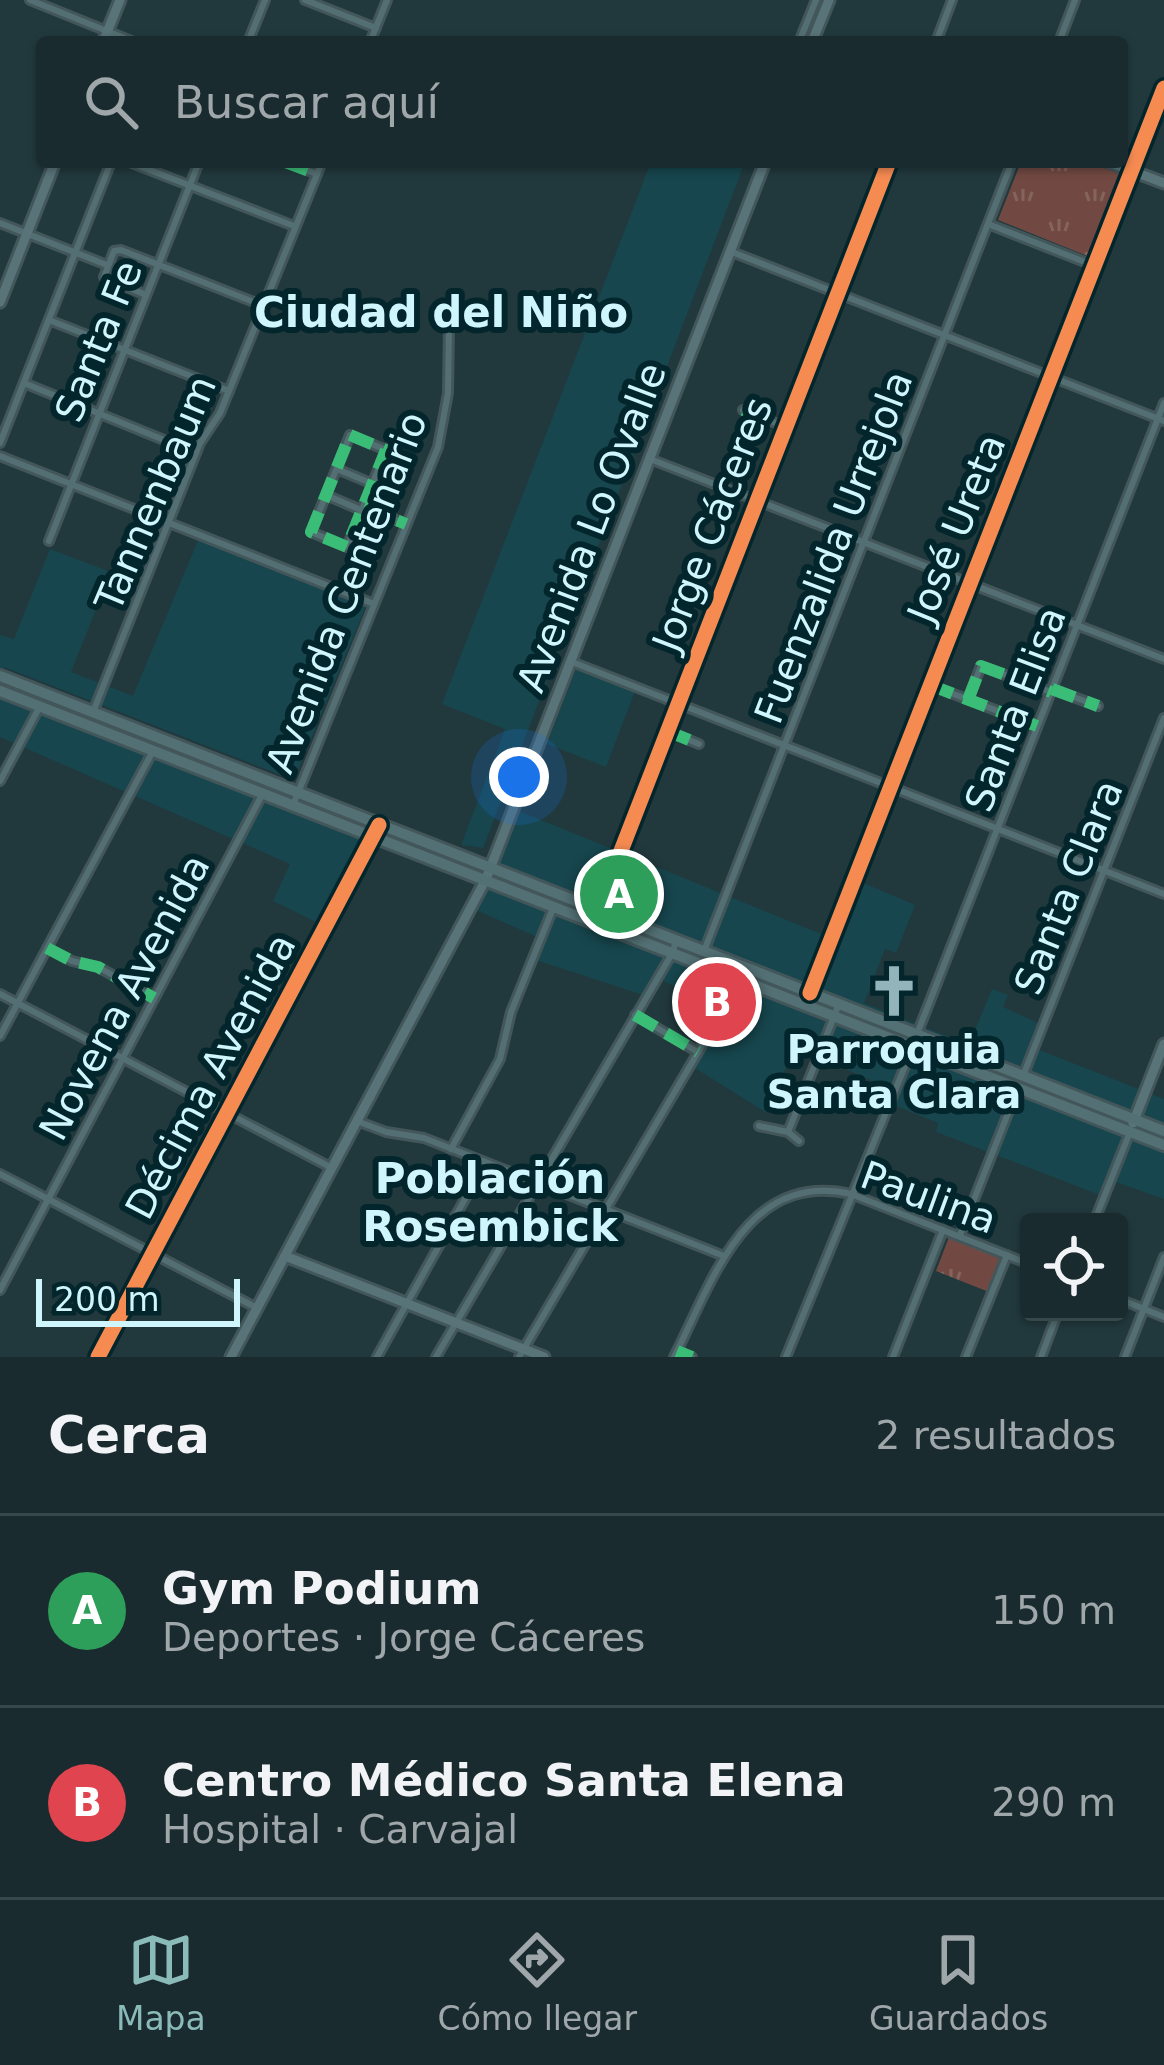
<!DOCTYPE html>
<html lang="es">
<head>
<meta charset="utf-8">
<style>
  :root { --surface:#192b2e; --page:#223336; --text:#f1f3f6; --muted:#9fa7aa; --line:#37474a; --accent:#8bbbb9 }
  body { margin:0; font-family:"DejaVu Sans",sans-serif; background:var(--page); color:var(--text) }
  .controls { position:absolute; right:36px; bottom:36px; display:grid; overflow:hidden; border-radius:12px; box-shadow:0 3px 9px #0004 }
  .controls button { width:108px; height:108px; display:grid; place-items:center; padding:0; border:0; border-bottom:3px solid var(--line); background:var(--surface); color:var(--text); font:60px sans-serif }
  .scale { position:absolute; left:36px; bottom:30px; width:204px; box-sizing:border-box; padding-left:12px; border:6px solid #d0f6fd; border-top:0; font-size:33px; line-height:42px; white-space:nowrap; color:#d0f6fd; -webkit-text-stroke:9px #03262c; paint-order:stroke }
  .you { position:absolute; left:519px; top:777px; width:42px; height:42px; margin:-30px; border:9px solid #fff; border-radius:50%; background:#1a73e8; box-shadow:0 0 0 18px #1a73e833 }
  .badge { display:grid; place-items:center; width:78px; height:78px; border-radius:50%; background:var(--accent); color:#fff; font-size:39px; font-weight:700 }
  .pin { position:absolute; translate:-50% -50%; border:6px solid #fff; box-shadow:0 3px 12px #0006 }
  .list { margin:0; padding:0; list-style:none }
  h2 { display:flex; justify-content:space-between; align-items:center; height:156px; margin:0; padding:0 48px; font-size:51px }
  h2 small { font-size:39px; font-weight:400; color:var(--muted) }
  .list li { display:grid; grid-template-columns:78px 1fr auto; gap:36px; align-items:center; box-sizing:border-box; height:192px; padding:0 48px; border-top:3px solid var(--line) }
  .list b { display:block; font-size:45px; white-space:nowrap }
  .list p { margin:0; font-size:39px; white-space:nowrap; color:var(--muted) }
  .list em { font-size:39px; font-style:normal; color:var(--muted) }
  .icon { flex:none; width:66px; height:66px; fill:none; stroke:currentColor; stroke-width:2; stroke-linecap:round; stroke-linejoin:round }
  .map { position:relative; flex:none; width:1164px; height:1357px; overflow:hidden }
  .search { position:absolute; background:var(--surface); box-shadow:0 3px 9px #0004; left:36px; right:36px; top:36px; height:132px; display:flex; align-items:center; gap:30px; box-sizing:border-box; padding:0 42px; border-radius:12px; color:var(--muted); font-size:45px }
  .sheet { height:540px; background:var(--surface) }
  nav { display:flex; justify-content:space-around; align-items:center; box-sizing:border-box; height:168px; border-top:3px solid var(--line); background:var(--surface); font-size:33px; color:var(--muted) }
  nav a { display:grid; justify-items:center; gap:6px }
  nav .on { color:var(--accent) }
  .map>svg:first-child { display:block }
  .built { fill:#17464e }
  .park { fill:url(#park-tufts) }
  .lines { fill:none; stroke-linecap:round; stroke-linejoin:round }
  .street-casing { stroke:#43575b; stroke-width:12 }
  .secondary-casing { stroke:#43575b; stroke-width:15 }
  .primary-casing { stroke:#43575b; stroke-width:16 }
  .street { stroke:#546f73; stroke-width:6 }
  .secondary { stroke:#587479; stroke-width:9 }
  .primary { stroke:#537074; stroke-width:10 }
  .quiet { stroke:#3abd76; stroke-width:12; stroke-dasharray:24 12; stroke-linecap:butt }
  .cycleway-casing { stroke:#03262c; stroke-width:22 }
  .cycleway { stroke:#f68b52; stroke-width:15 }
  .labels { text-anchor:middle; stroke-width:12; stroke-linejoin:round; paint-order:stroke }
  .street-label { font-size:39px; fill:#d0f6fd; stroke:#03262c }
  .poi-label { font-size:39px; font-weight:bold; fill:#d0f6fd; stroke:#03262c }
  .neighbourhood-label { font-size:42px; font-weight:bold; fill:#d0f6fd; stroke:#03262c }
</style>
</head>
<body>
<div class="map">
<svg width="1164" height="1357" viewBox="0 0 1164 1357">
  <defs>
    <pattern id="park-tufts" width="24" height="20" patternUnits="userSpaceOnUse" patternTransform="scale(3)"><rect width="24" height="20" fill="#714942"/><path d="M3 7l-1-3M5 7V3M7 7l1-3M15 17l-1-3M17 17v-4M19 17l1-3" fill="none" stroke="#84645e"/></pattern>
  </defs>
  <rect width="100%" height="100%" fill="#21393d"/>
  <g class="built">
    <path d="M651,162h94l-262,686 -22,-3 44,-116 -63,-25z"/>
    <path d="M199,538l167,68 -72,174 -290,-113 -4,10v-42l14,4 36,-90 61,23 -40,100 62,24z"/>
    <path d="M576,669l59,22 -29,76 -59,-23z"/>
    <path d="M0,698l363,142 -43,84 -47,-23 17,-37 -290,-127z"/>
    <path d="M519,811l317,129 23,-59 56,24 -19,48 -11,-4 -21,54 105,42 23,-56 16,6 -5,12 42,19 -8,23 127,50v100l-48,-17 -8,16 -172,-66 2,-9 -44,-18 5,-12 -104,-47 -28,67 -72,-45 29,-55 -69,-37 -12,19 -107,-35 8,-20 -66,-29z"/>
  </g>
  <g class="park">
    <path d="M1021,162h68l33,13 -32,82 -92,-37z"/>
    <path d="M949,1237l53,21 -13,34 -53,-21z"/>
  </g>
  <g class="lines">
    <g class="street-casing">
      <g id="street">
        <path d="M30,0l104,42"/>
        <path d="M305,0l71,28"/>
        <path d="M248,42l17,-42"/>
        <path d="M370,42l17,-42"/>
        <path d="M799,42l17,-42"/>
        <path d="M936,42l16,-42"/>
        <path d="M1059,42l16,-42"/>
        <path d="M129,162l165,64"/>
        <path d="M285,162l32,12"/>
        <path d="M0,223l107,42"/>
        <path d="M988,224l107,42"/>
        <path d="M732,252l432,169"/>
        <path d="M146,295l-42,-18 10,-26 7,-1 143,56"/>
        <path d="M49,320l180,71"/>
        <path d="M24,383l172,70"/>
        <path d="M743,410l43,17"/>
        <path d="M350,435l36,15 -39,97 -36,-15z"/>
        <path d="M0,443l111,-281"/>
        <path d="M0,456l374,148"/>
        <path d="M650,459l514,200"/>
        <path d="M337,469l36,15"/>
        <path d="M326,495l35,15"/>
        <path d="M365,507l41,17"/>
        <path d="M49,541l150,-379"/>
        <path d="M572,662l592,232"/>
        <path d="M930,685l107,41"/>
        <path d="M1052,689l46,17"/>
        <path d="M968,699l13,-33 70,26"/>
        <path d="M93,712l107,-269 20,-30 102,-251"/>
        <path d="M667,731l32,13"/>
        <path d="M0,781l40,-75"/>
        <path d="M293,805l145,-358 10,-54 1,-68"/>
        <path d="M598,908l291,-746"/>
        <path d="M47,948l25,13 26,6 56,31"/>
        <path d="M704,951l308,-789"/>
        <path d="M810,993l354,-905"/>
        <path d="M0,994l332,174"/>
        <path d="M635,1015l63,37"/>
        <path d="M917,1034l247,-631"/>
        <path d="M0,1036l153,-285"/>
        <path d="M1023,1076l141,-358"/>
        <path d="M357,1121l29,11 38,6 300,118"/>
        <path d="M759,1126l29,6 11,9"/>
        <path d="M788,1132l51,-128"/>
        <path d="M451,1149l49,-90 11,-47 43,-106"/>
        <path d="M0,1174l257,134"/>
        <path d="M1094,1222l36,-90"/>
        <path d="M960,1235l58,-147"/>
        <path d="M0,1290l262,-495"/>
        <path d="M1119,1299l45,18"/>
        <path d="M677,1351l15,6"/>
        <path d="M98,1357l281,-532"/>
        <path d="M377,1357l108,-194"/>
        <path d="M436,1357l237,-405 3,-12"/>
        <path d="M519,1357l222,-378"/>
        <path d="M674,1357c38,-74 71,-187 177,-163l178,70"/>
        <path d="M786,1357l126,-308"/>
        <path d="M893,1357l50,-127"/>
        <path d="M966,1357l41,-102"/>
        <path d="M1041,1357l17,-45"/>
        <path d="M1125,1357l39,-100"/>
      </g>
    </g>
    <g class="secondary-casing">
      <g id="secondary">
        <path d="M103,42l17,-42"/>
        <path d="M812,42l17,-42"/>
        <path d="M1109,162l55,21"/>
        <path d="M0,302l55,-140"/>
        <path d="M1133,1123l31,-79"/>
        <path d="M285,1256l259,101"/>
        <path d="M231,1357l255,-478 279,-717"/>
      </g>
    </g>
    <g class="primary-casing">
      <g id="primary">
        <path d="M0,676l1164,455"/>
        <path d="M0,691l1164,454"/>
      </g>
    </g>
    <use href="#street" class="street"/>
    <use href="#secondary" class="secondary"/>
    <use href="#primary" class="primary"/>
    <g class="quiet">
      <path d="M285,162l32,12"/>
      <path d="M743,410l43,17"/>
      <path d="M350,435l36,15 -39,97 -36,-15z"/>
      <path d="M364,507l42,17"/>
      <path d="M930,685l107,41"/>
      <path d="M1052,689l46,17"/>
      <path d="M968,700l13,-34 70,26"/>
      <path d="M667,731l32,13"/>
      <path d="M47,948l25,13 26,6 56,31"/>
      <path d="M635,1015l63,37"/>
      <path d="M677,1351l15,6"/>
    </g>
    <g class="cycleway-casing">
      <g id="cycleway">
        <path d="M598,910l291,-748"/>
        <path d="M810,993l354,-905"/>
        <path d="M98,1357l281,-532"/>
      </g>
    </g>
    <use href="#cycleway" class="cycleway"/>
  </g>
  <defs>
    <g id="church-bare" transform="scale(4.14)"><path d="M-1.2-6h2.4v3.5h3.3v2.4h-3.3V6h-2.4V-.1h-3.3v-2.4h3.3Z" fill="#93b4ba" stroke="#03262c" stroke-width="2.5" paint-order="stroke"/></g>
  </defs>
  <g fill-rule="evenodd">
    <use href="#church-bare" x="894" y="991"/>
  </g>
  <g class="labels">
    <g class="street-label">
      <text transform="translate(98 341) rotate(-68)" y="14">Santa Fe</text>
      <text transform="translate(155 493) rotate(-67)" y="14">Tannenbaum</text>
      <text transform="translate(712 524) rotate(-69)" y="14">Jorge Cáceres</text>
      <text transform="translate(591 527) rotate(-69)" y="14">Avenida Lo Ovalle</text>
      <text transform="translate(956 528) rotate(-68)" y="14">José Ureta</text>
      <text transform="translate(833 547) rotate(-69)" y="14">Fuenzalida Urrejola</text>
      <text transform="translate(346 592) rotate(-69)" y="14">Avenida Centenario</text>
      <text transform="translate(1015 709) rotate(-69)" y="14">Santa Elisa</text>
      <text transform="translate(1068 887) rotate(-68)" y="14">Santa Clara</text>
      <text transform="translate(124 997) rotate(-62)" y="14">Novena Avenida</text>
      <text transform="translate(210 1076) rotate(-62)" y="14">Décima Avenida</text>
      <text transform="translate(929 1197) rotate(20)" y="14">Paulina</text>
    </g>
    <g class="poi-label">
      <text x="894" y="1063">Parroquia<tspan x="894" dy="45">Santa Clara</tspan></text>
    </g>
    <g class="neighbourhood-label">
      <text x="441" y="327">Ciudad del Niño</text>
      <text x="490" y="1193">Población<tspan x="490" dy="48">Rosembick</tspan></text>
    </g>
  </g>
</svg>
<div class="controls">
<button><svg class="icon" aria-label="locate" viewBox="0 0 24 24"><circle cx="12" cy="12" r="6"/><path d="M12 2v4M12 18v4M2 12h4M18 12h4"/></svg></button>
</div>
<div class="scale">200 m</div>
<div class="you"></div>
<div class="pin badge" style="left:619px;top:894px;background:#2e9e5b">A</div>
<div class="pin badge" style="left:717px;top:1002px;background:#e0444e">B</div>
<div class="search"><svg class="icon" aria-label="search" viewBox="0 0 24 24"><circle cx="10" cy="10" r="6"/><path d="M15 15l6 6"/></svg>Buscar aquí</div>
</div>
<section class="sheet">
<h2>Cerca<small>2 resultados</small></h2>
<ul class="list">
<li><span class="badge" style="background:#2e9e5b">A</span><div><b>Gym Podium</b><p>Deportes · Jorge Cáceres</p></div><em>150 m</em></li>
<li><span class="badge" style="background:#e0444e">B</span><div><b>Centro Médico Santa Elena</b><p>Hospital · Carvajal</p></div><em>290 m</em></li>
</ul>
</section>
<nav>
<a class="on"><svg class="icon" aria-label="map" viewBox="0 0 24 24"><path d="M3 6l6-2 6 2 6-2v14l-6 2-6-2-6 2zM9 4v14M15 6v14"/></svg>Mapa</a>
<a><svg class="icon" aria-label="directions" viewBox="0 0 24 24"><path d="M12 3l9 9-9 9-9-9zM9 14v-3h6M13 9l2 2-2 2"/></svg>Cómo llegar</a>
<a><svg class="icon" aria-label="saved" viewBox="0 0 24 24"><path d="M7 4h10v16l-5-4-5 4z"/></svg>Guardados</a>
</nav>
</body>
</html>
